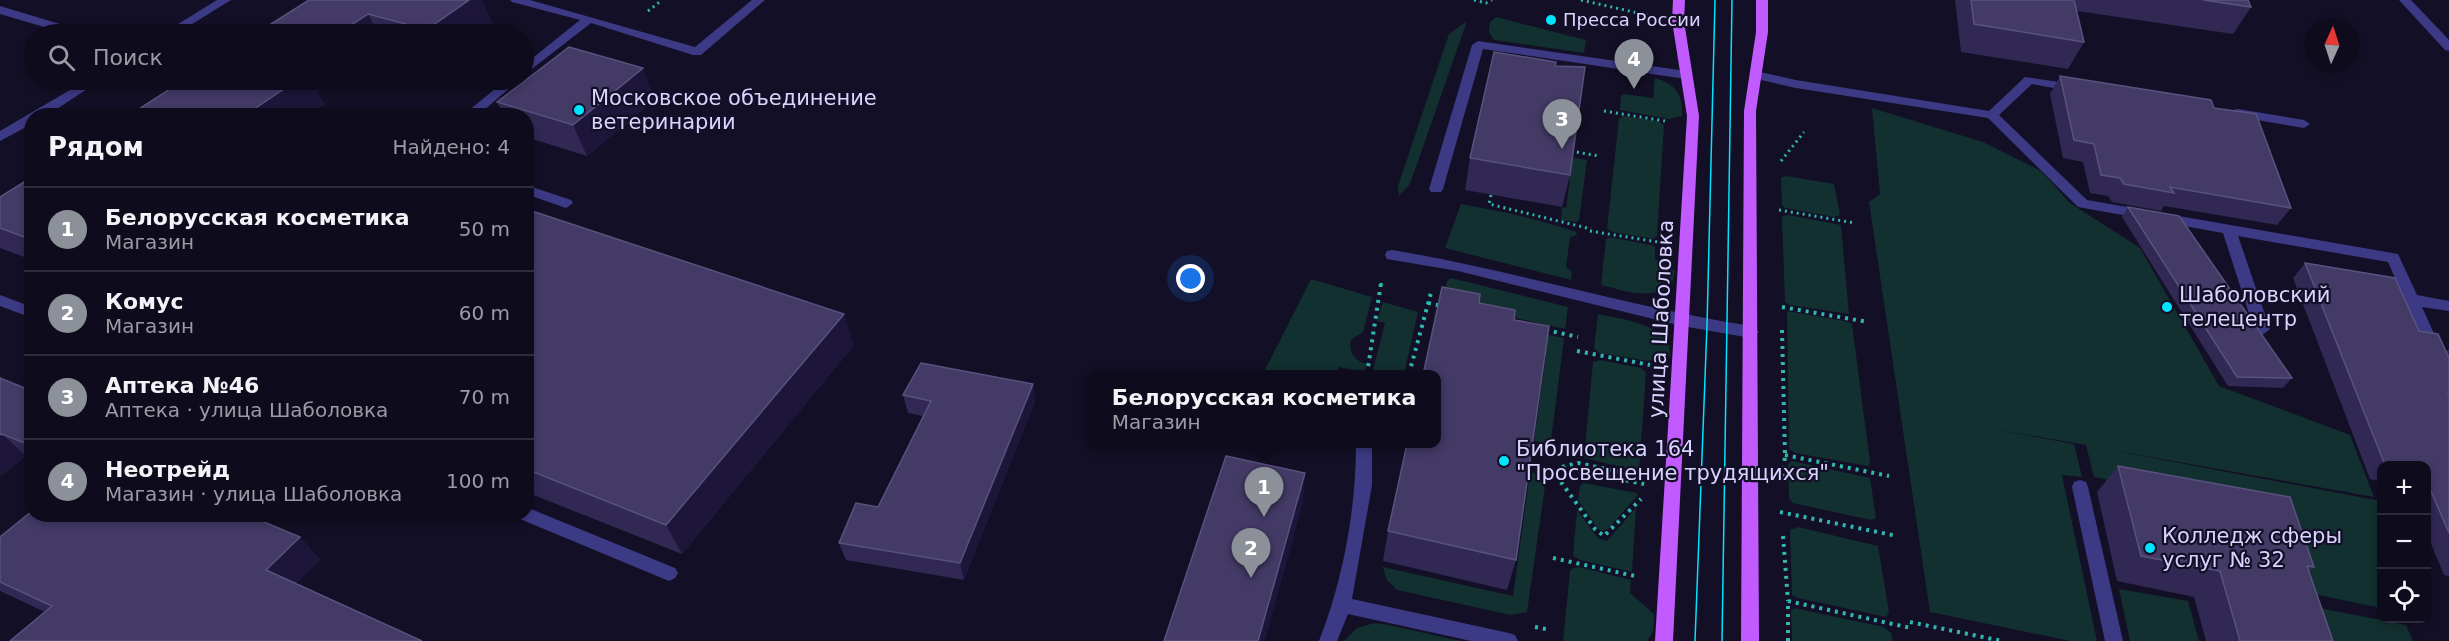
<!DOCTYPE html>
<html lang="ru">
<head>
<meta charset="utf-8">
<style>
  :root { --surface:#0e0b1c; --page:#1c1929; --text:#f1f3f6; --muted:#9b9ba3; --line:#2e2b3b; --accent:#8c9099 }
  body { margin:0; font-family:"DejaVu Sans",sans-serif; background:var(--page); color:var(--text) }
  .controls { position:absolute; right:18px; bottom:18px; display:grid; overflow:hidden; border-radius:12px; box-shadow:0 3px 9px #0003 }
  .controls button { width:54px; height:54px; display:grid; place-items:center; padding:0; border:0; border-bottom:2px solid var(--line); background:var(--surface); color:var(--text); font:30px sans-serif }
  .compass { position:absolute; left:2305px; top:18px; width:54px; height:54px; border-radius:50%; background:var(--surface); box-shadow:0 3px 9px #0003; rotate:3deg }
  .you { position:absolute; left:1191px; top:279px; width:21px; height:21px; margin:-15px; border:4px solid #fff; border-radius:50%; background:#1a73e8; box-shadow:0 0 0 9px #1a73e833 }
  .badge { display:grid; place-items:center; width:39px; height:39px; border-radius:50%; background:var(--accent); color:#fff; font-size:20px; font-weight:700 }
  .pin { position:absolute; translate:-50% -50px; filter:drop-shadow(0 2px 3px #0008) }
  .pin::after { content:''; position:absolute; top:32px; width:21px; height:18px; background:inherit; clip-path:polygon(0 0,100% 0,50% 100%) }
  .popup { position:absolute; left:1087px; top:370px; width:354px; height:78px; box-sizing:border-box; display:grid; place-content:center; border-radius:12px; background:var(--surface); filter:drop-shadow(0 2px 4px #0005); font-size:20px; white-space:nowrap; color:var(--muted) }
  .popup b { font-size:22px; color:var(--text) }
  .popup::after { content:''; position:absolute; left:50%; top:100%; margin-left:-12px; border:12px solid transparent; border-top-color:var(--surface) }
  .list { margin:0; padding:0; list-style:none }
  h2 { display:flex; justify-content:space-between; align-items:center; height:78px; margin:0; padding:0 24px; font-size:26px }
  h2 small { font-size:20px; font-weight:400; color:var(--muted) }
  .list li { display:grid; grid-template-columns:39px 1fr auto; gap:18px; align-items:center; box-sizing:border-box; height:84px; padding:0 24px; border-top:2px solid var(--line) }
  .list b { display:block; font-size:22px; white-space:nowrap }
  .list p { margin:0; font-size:20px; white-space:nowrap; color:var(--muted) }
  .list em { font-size:20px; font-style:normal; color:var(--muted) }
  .icon { flex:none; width:33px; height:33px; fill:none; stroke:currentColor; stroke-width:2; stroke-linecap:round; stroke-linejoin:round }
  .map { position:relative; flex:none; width:2449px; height:641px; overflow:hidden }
  .search { position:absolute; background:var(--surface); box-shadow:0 3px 9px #0003; left:24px; top:24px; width:510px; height:66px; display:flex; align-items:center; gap:15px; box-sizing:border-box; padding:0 21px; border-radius:33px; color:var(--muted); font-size:22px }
  .panel { position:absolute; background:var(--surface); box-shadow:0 3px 9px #0003; left:24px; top:108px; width:510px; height:414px; border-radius:24px }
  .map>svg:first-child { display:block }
  .green { fill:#12302f }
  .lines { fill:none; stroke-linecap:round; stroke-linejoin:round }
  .path-far1 { stroke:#2fb8b0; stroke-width:3; stroke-dasharray:2 4; stroke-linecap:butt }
  .path { stroke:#2fb8b0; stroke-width:4; stroke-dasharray:3 5; stroke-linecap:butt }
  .minor { fill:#3d3a85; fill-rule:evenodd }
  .major { fill:#c25bff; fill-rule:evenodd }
  .tram { stroke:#00e5ff; stroke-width:1.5 }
  .wall { fill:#312854 }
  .shaded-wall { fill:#1d163a }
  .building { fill:#433a66; stroke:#5a527e; stroke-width:1.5 }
  .poi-dot { fill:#00e5ff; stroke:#130f26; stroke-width:2 }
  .labels { text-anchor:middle; stroke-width:4.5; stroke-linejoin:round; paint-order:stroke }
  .far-poi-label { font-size:18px; fill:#d9d4ff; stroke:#130f26; text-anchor:start }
  .poi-label { font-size:21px; fill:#d9d4ff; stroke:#130f26; text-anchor:start }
  .street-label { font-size:21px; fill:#d9d4ff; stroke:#130f26 }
</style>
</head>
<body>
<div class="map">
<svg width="2449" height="641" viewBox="0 0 2449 641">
  <rect width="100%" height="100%" fill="#130f26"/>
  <g class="green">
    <path d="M1496,17l90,23 -2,13 -90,-13 -5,-8 1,-10z"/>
    <path d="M1467,21l-57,163 -11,12 -1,-10 51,-152z"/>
    <path d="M1655,78c21,6 28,17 27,38l-13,3 -49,-9 1,-14 3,-2 29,4z"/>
    <path d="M1872,108l111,34 58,29 29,32 70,45 79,138 131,49 24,62 -274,-49 281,53v44h-3l3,10v53l-67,-14 -29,-80 -191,-37 -8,-32 -109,-19 97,18 8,33 -20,-2 35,166h-26l-141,-29 -61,-410 11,-8z"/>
    <path d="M1623,116l35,5 6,4 -7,111 -4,3 -40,-7 -6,-3 12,-111z"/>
    <path d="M1569,157l18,3 -8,60 -3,2 -15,-2 1,-13 4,1 4,-29 -4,-1z"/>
    <path d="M1786,176l48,8 6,31 -6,2 -49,-9 -3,-3 -1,-27z"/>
    <path d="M1461,204c39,7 78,15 115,28l1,3 -7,2 -4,30 6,5 -1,8 -126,-32z"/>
    <path d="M1789,215l52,10 8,89 -59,-9 -5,-3 -3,-86z"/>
    <path d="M1610,237l45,9v13l20,12 -3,13c-20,18 -49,6 -71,1l5,-46z"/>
    <path d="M1451,278l117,29 -3,22 -124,-28 6,-20z"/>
    <path d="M1311,279l61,18 -9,35 -12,8c-3,12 4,21 16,24l-3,8 -25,-5 -3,7h-73z"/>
    <path d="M1383,302l35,10 -14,62h-32l13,-51 -8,-2z"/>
    <path d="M1787,311l58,10 7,3 18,138 -2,4 -73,-13 -6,-4z"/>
    <path d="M1598,314c22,5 75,10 72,42l-22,5 -49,-8 -5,-5z"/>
    <path d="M1526,330l38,8 -13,102 -3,4 -14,-3 12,-85 -34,-7z"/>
    <path d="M1600,360l41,8 5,5 -7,98 -55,-13 9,-96z"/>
    <path d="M1792,461l78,17 6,40 -5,2 -78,-17 -4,-5 -1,-34z"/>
    <path d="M1530,472l14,3 2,4 -19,133 -16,3 -114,-25 -11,-11 -3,-12 130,29z"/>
    <path d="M1584,483l53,10v3l-29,33 -5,2 -5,-2 -20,-29 2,-14z"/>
    <path d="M1636,508l-4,64 -52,-12 -7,-4 4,-46 21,28 9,3z"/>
    <path d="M1798,527l80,19 11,66 -3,5 -88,-19 -6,-3 -2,-65z"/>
    <path d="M1579,567l52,13 -1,13 24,21 -1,18 -6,9h-84l7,-70 3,-3z"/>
    <path d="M2119,589l69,12 11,40h-69z"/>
    <path d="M2304,605l102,20 7,16h-97z"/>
    <path d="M1794,608l90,19 7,6 2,8h-101l-1,-30z"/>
    <path d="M1374,623l10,1 77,17h-117l13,-13z"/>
  </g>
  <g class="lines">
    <g class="path-far1">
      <path d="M1474,0l12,3 6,-3"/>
      <path d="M1581,0l70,16"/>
      <path d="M648,11l14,-11"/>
      <path d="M1604,111l61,10"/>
      <path d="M1571,151l28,5"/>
      <path d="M1781,161l23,-29"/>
      <path d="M1491,195l-2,9 102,25"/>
      <path d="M1779,210l76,13"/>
      <path d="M1590,231l68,11"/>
      <path d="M1381,285l1,-5"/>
    </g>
    <g class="path">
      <path d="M1428,303l14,3"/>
      <path d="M1782,307l86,15"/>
      <path d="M1546,330l32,7"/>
      <path d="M1782,330l3,125 -2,26"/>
      <path d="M1577,351l73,14"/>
      <path d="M1367,374l14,-91"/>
      <path d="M1409,374l23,-85"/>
      <path d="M1785,455l104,21"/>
      <path d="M1562,467l16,-4 66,14"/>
      <path d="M1563,468l81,16"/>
      <path d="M1561,482l34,47 9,7 37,-37"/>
      <path d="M1780,512l117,24"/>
      <path d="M1783,536l5,65"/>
      <path d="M1553,558l82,18"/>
      <path d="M1910,622l92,19"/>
      <path d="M1535,627l11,2"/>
      <path d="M1788,641v-40l123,27"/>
    </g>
    <g class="minor">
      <path d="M217,0h14l-55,34h-14z"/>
      <path d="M510,0h20l165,47 57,-47h13l-64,55h-8l-102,-32 -67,52v-10l56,-45 -68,-18z"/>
      <path d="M2399,0h12l38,40v11l-4,-1z"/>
      <path d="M0,6l83,25 2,3h-17l-68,-20z"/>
      <path d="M1478,41l208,30 6,4 -6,4 -203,-30 -40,140 -2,3h-10l-2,-3 43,-144z"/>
      <path d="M1756,71l40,9 193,31 36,-34 54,8 2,3 -6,4 -43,-8 -33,31 88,85 311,54 19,41 32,6v10l-27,-4 27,60v23l-6,-2 -2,-4 -53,-122 -150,-26 32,93 -8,6 -8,-6 -31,-96 -145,-26 -90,-89 -192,-30 -44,-10v-6z"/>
      <path d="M87,80h14l-55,36h-14v8l-32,17v-10z"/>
      <path d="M506,80h13l-42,36h-15z"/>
      <path d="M2238,109l66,11 6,4 -6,4 -71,-12 -1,-3 1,-3z"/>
      <path d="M526,185l45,15 2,3 -7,5 -40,-14z"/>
      <path d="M1392,250c121,20 238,57 359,76l8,6 -8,6 -69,-12 -224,-55 -71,-12 -2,-4 2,-4z"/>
      <path d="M0,295l32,12v11l-32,-12z"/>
      <path d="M1356,444h16v41l-20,114 157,34 6,2 3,6h-47l-123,-27 -11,27h-18c24,-61 37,-131 37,-197z"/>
      <path d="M2080,480l6,2 2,5 35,154h-18l-33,-154 2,-5z"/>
      <path d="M526,507l149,61 3,5 -3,5 -6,3 -149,-62 -2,-5h8z"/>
    </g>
    <g class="major">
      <path d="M1673,0h12l-1,21 15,95 -26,525h-18l32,-525 -15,-95z"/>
      <path d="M1756,0h12v32l-12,79 3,530h-18l3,-530 12,-79z"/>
    </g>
    <g class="tram">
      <path d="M1695,641l12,-316 8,-325"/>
      <path d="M1722,641l10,-641"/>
    </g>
  </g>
  <g class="wall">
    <path d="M309,0l184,24 -15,10h-223z"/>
    <path d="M1955,0h293l3,7 -18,27 -156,-23 7,31 -16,27 -107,-17z"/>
    <path d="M1555,66l15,109 -8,32 -97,-17 5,-32z"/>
    <path d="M2060,76l154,32 77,100 -14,17 -113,-19 -3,5 -49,-9 -4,-6 -18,-3 -7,-31 -20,-4 -13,-64z"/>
    <path d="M655,99l-68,57 -61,-19v-21h-22l-7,-14z"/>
    <path d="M32,177v83l-32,-12v-51z"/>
    <path d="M2128,207l164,171 -9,10 -55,-2 -106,-169z"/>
    <path d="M526,209l328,136 -172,209 -156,-62z"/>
    <path d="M2305,263l114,68 27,21 3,-3v227l-5,-1 -17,-41v-69h-45v17l-12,-3 -77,-201z"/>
    <path d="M1479,303l35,17 2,240 -9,30 -124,-29 5,-30z"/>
    <path d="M0,378l32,13v67l-6,-2 -26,20z"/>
    <path d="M1033,384l2,18 -71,178 -118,-20 -7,-17 39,-36 45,-91 -15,-3 -5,-18z"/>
    <path d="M2118,466l196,101 -5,5 24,69h-127l-12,-44 -77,-16 -20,-89z"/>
    <path d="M0,537h300l20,23 -24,23 -251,29 -45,-21z"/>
  </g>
  <g class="shaded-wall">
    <path d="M469,0h13l11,24 -15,10h-41l-5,-8z"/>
    <path d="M368,14l11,20h-42z"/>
    <path d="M427,24l5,10h-8l-3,-6z"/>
    <path d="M643,68l12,31 -68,57 -14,-31z"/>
    <path d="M294,80h41l-18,12 8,12 -16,12h-65z"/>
    <path d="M844,314l10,31 -172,209 -16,-29z"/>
    <path d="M1033,384l2,18 -71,178 -4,-17z"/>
    <path d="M2,434l24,22 -26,20v-41z"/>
    <path d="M1305,473l-2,30 -38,138h-7z"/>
    <path d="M300,537l20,23 -32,32 -22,-22z"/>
  </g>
  <g class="building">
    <path d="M309,0h160l-37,26 -5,-2 -6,4 -53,-14 -31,20h-82z"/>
    <path d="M1971,0h103l10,42 -110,-18z"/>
    <path d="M2203,0h45l3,7z"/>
    <path d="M569,47l74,21 -70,57 -76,-23z"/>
    <path d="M1494,52l62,10 -1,4 30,1 -15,108 -100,-17z"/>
    <path d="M2060,76l151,24 3,8 42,6 35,94 -121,-21 4,6 -50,-9 -4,-6 -19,-3 -7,-31 -20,-4z"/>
    <path d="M184,80h113l-53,36h-116z"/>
    <path d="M32,177v63l-32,-12v-31z"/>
    <path d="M2128,207l51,9 113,162 -55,-1z"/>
    <path d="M526,209l318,105 -178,211 -140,-56z"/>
    <path d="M2305,263l90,15 24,53 19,3 11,24v36h-1l1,2v137l-22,-51v-17h-42z"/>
    <path d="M1442,287l38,7 -1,9 36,7 -1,10 35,6 -33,234 -128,-29 19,-87h30v-69h-14z"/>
    <path d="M921,363l112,21 -73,179 -121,-20 17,-40 22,4 53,-106 -28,-6z"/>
    <path d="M0,378l32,13v3l-1,1h1v51l-30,-12 -2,1z"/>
    <path d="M1226,456l79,17 -47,168h-94z"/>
    <path d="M2118,466l172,31 24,70 -7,-1 26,75h-93l-20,-70 -79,-15z"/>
    <path d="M32,511v3h213l55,23 -34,33 156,71h-412l42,-35 -52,-24v-45z"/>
  </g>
  <g class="poi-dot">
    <circle cx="1551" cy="20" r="6"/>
    <circle cx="579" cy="110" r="6"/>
    <circle cx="2167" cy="307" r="6"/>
    <circle cx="1504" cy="461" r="6"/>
    <circle cx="2150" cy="548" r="6"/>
  </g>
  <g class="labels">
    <g class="far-poi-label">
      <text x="1563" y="26">Пресса России</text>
    </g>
    <g class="poi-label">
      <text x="591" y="105">Московское объединение<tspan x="591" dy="24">ветеринарии</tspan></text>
      <text x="2179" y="302">Шаболовский<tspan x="2179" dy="24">телецентр</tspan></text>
      <text x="1516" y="456">Библиотека 164<tspan x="1516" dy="24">"Просвещение трудящихся"</tspan></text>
      <text x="2162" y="543">Колледж сферы<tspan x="2162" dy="24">услуг № 32</tspan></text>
    </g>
    <g class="street-label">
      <text transform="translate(1661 319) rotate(-87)" y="7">улица Шаболовка</text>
    </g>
  </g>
</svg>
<div class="controls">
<button>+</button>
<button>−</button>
<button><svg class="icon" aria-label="locate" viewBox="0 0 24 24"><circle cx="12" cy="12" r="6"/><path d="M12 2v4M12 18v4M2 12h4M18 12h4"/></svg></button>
</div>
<svg class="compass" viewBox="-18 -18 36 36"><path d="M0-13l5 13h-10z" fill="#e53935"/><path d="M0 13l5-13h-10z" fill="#9b9ba3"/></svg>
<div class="you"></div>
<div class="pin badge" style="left:1264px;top:517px">1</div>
<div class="popup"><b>Белорусская косметика</b>Магазин</div>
<div class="pin badge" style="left:1251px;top:578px">2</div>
<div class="pin badge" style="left:1562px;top:149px">3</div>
<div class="pin badge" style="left:1634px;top:89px">4</div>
<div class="search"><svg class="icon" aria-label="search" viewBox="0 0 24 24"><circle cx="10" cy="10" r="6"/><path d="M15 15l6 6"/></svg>Поиск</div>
<section class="panel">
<h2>Рядом<small>Найдено: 4</small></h2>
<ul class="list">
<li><span class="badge">1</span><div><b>Белорусская косметика</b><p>Магазин</p></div><em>50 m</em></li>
<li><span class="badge">2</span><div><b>Комус</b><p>Магазин</p></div><em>60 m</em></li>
<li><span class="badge">3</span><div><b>Аптека №46</b><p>Аптека · улица Шаболовка</p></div><em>70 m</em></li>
<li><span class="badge">4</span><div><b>Неотрейд</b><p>Магазин · улица Шаболовка</p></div><em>100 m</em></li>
</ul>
</section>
</div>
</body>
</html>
